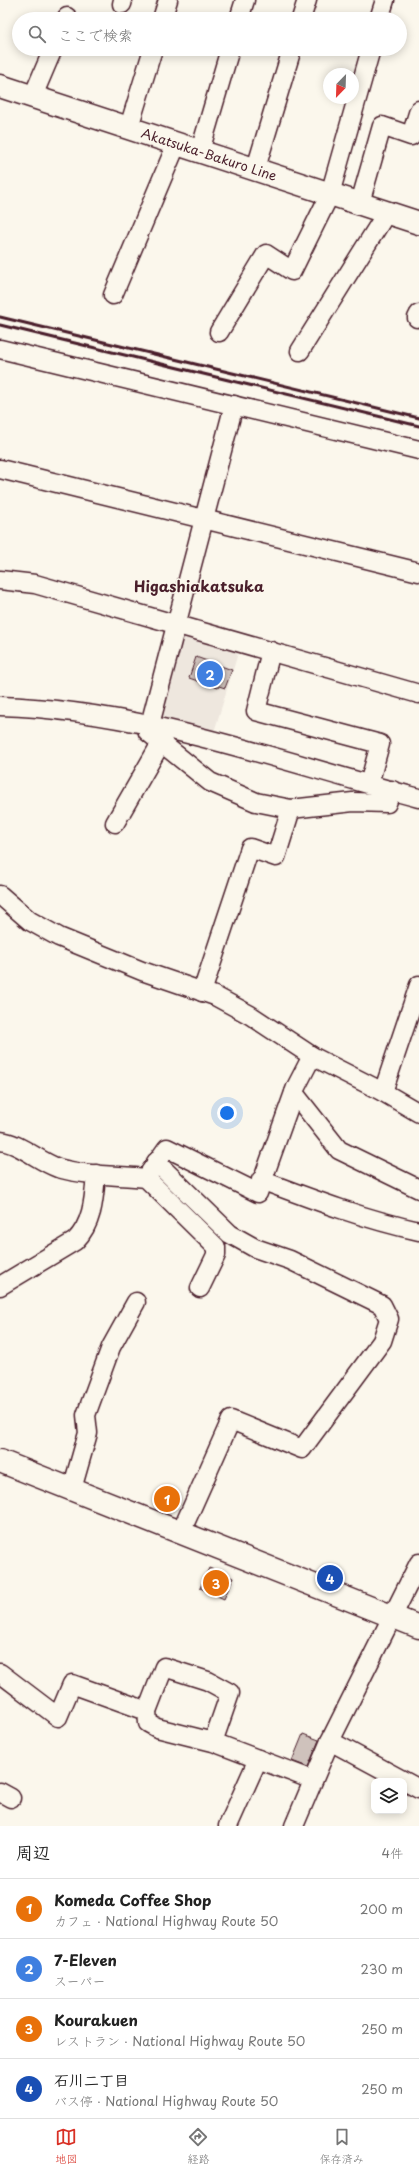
<!DOCTYPE html>
<html lang="ja">
<head>
<meta charset="utf-8">
<style>
  :root { --surface:#fff; --page:#f6f6f6; --text:#222; --muted:#767676; --line:#e0e0e0; --accent:#d93025 }
  body { margin:0; font-family:"Playpen Sans","Klee One",sans-serif; background:var(--page); color:var(--text) }
  .controls { position:absolute; right:12px; bottom:12px; display:grid; overflow:hidden; border-radius:8px; box-shadow:0 2px 10px #0003 }
  .controls button { width:36px; height:36px; display:grid; place-items:center; padding:0; border:0; border-bottom:1px solid var(--line); background:var(--surface); color:var(--text); font:20px sans-serif }
  .compass { position:absolute; left:323px; top:68px; width:36px; height:36px; border-radius:50%; background:var(--surface); box-shadow:0 2px 10px #0003; rotate:203deg }
  .you { position:absolute; left:227px; top:1113px; width:14px; height:14px; margin:-10px; border:3px solid #fff; border-radius:50%; background:#1a73e8; box-shadow:0 0 0 6px #1a73e833 }
  .badge { display:grid; place-items:center; width:26px; height:26px; border-radius:50%; background:var(--accent); color:#fff; font-size:13px; font-weight:700 }
  .pin { position:absolute; translate:-50% -50%; border:2px solid #fff; box-shadow:0 1px 4px #0006 }
  .list { margin:0; padding:0; list-style:none }
  h2 { display:flex; justify-content:space-between; align-items:center; height:52px; margin:0; padding:0 16px; font-size:17px }
  h2 small { font-size:13px; font-weight:400; color:var(--muted) }
  .list li { display:grid; grid-template-columns:26px 1fr auto; gap:12px; align-items:center; box-sizing:border-box; height:60px; padding:0 16px; border-top:1px solid var(--line) }
  .list b { display:block; font-size:15px; white-space:nowrap }
  .list p { margin:0; font-size:13px; white-space:nowrap; color:var(--muted) }
  .list em { font-size:13px; font-style:normal; color:var(--muted) }
  .icon { flex:none; width:22px; height:22px; fill:none; stroke:currentColor; stroke-width:2; stroke-linecap:round; stroke-linejoin:round }
  .map { position:relative; flex:none; width:419px; height:1826px; overflow:hidden }
  .search { position:absolute; background:var(--surface); box-shadow:0 2px 10px #0003; left:12px; right:12px; top:12px; height:44px; display:flex; align-items:center; gap:10px; box-sizing:border-box; padding:0 14px; border-radius:22px; color:var(--muted); font-size:15px }
  .sheet { height:292px; background:var(--surface) }
  nav { display:flex; justify-content:space-around; align-items:center; box-sizing:border-box; height:56px; border-top:1px solid var(--line); background:var(--surface); font-size:11px; color:var(--muted) }
  nav a { display:grid; justify-items:center; gap:2px }
  nav .on { color:var(--accent) }
  .map>svg:first-child { display:block }
  .built { fill:#eee7de }
  .building { fill:#cfc2bc; stroke:#4a1f2b }
  .lines { fill:none; stroke-linecap:round; stroke-linejoin:round }
  .minor-casing { stroke:#4a1f2b; stroke-width:21 }
  .major-casing { stroke:#4a1f2b; stroke-width:25 }
  .highway-casing { stroke:#4a1f2b; stroke-width:25 }
  .minor { stroke:#fbf7ec; stroke-width:18 }
  .major { stroke:#fbf7ec; stroke-width:22 }
  .highway { stroke:#fbf7ec; stroke-width:22 }
  .rail { stroke:#4a1f2b; stroke-width:3 }
  .labels { text-anchor:middle; stroke-width:3; stroke-linejoin:round; paint-order:stroke }
  .street-label { font-size:13px; fill:#4a1f2b; stroke:#fbf7ec }
  .quarter-label { font-size:15px; font-weight:bold; fill:#4a1f2b; stroke:#fbf7ec }
</style>
</head>
<body>
<div class="map">
<svg width="419" height="1826" viewBox="0 0 419 1826">
  <rect width="100%" height="100%" fill="#fbf7ec"/>
  <filter id="ink" filterUnits="userSpaceOnUse"><feTurbulence type="fractalNoise" baseFrequency=".025" numOctaves="2"/><feDisplacementMap in="SourceGraphic" scale="8" xChannelSelector="R" yChannelSelector="G"/><feConvolveMatrix kernelMatrix="1 2 1 2 8 2 1 2 1" color-interpolation-filters="sRGB"/></filter>
  <g filter="url(#ink)">
    <path class="built" d="M185,635l54,15 -25,82 -53,-15 -1,-6 20,-73z"/>
    <g class="building">
      <path d="M196,657l36,13 -7,18 -6,-2 -1,2 -29,-10z"/>
      <path d="M209,1568l24,10 -9,21 -24,-11z"/>
      <path d="M303,1734l16,6 -11,27 -16,-6z"/>
    </g>
    <g class="lines">
      <g class="minor-casing">
        <g id="minor">
          <path d="M122,4l1,-4"/>
          <path d="M66,19l1,-2"/>
          <path d="M162,19l6,-19"/>
          <path d="M239,19l6,-19"/>
          <path d="M301,19l6,-19"/>
          <path d="M379,19l6,-19"/>
          <path d="M33,96l20,-47"/>
          <path d="M129,127l24,-78"/>
          <path d="M200,151l30,-102"/>
          <path d="M257,170l2,-12 33,-109"/>
          <path d="M360,203l22,-77 29,10 8,-26"/>
          <path d="M113,295l64,-152"/>
          <path d="M417,318l2,-4"/>
          <path d="M219,332l47,-78 26,17 38,-77 41,-145"/>
          <path d="M0,349l419,101"/>
          <path d="M300,351l87,-139"/>
          <path d="M234,405l-86,327 62,50 46,20 35,7 62,-7 34,1 5,-13"/>
          <path d="M0,469l419,103"/>
          <path d="M0,580l35,4 384,110"/>
          <path d="M271,651l-15,60 124,33 -11,40"/>
          <path d="M0,706c144,4 281,56 419,92"/>
          <path d="M115,823l46,-80"/>
          <path d="M0,895l30,26 29,16 83,34 73,25 35,19 62,41 71,36"/>
          <path d="M419,985l-36,107 36,21"/>
          <path d="M202,992l48,-144 26,9 15,-48"/>
          <path d="M294,1093l45,57 80,39"/>
          <path d="M0,1141c20,2 38,20 58,27 28,8 59,7 88,10l70,69v8l-16,33"/>
          <path d="M156,1162l74,72 25,14 35,12 92,45 7,14 -7,22 -80,108 -71,-29 -50,112"/>
          <path d="M150,1172l17,-24 91,45 38,-106 16,-31"/>
          <path d="M261,1180c53,20 103,39 158,51"/>
          <path d="M0,1286l75,-45c18,-18 19,-43 21,-67"/>
          <path d="M72,1489l16,-56 -2,-18 25,-68 25,-45"/>
          <path d="M0,1673l58,44 14,-33 75,27"/>
          <path d="M330,1741l89,48"/>
          <path d="M213,1742l-56,-14 -9,-5 -1,-12 17,-44 44,14 22,12 -17,49 100,38"/>
          <path d="M0,1792l11,6"/>
          <path d="M228,1826l30,-67"/>
          <path d="M294,1826l36,-85 89,-178"/>
        </g>
      </g>
      <g class="major-casing">
        <g id="major">
          <path id="s1" d="M0,86l419,137"/>
        </g>
      </g>
      <g class="highway-casing">
        <path id="highway" d="M0,1461l419,166"/>
      </g>
      <use href="#minor" class="minor"/>
      <use href="#major" class="major"/>
      <use href="#highway" class="highway"/>
      <g class="rail">
        <path d="M0,317l419,101"/>
        <path d="M0,325l419,101"/>
      </g>
    </g>
  </g>
  <g class="labels">
    <g class="street-label">
      <text dy="5" stroke="none"><textPath href="#s1" startOffset="220">Akatsuka-Bakuro Line</textPath></text>
    </g>
    <g class="quarter-label">
      <text x="199" y="592">Higashiakatsuka</text>
    </g>
  </g>
</svg>
<div class="controls">
<button><svg class="icon" aria-label="layers" viewBox="0 0 24 24"><path d="M12 4l9 5-9 5-9-5zM3 14l9 5 9-5"/></svg></button>
</div>
<svg class="compass" viewBox="-18 -18 36 36"><path d="M0-13l5 13h-10z" fill="#e53935"/><path d="M0 13l5-13h-10z" fill="#767676"/></svg>
<div class="you"></div>
<div class="pin badge" style="left:167px;top:1499px;background:#e8710a">1</div>
<div class="pin badge" style="left:210px;top:674px;background:#3f7fe0">2</div>
<div class="pin badge" style="left:216px;top:1583px;background:#e8710a">3</div>
<div class="pin badge" style="left:330px;top:1578px;background:#1a4fb4">4</div>
<div class="search"><svg class="icon" aria-label="search" viewBox="0 0 24 24"><circle cx="10" cy="10" r="6"/><path d="M15 15l6 6"/></svg>ここで検索</div>
</div>
<section class="sheet">
<h2>周辺<small>4件</small></h2>
<ul class="list">
<li><span class="badge" style="background:#e8710a">1</span><div><b>Komeda Coffee Shop</b><p>カフェ · National Highway Route 50</p></div><em>200 m</em></li>
<li><span class="badge" style="background:#3f7fe0">2</span><div><b>7-Eleven</b><p>スーパー</p></div><em>230 m</em></li>
<li><span class="badge" style="background:#e8710a">3</span><div><b>Kourakuen</b><p>レストラン · National Highway Route 50</p></div><em>250 m</em></li>
<li><span class="badge" style="background:#1a4fb4">4</span><div><b>石川二丁目</b><p>バス停 · National Highway Route 50</p></div><em>250 m</em></li>
</ul>
</section>
<nav>
<a class="on"><svg class="icon" aria-label="map" viewBox="0 0 24 24"><path d="M3 6l6-2 6 2 6-2v14l-6 2-6-2-6 2zM9 4v14M15 6v14"/></svg>地図</a>
<a><svg class="icon" aria-label="directions" viewBox="0 0 24 24"><path d="M12 3l9 9-9 9-9-9zM9 14v-3h6M13 9l2 2-2 2"/></svg>経路</a>
<a><svg class="icon" aria-label="saved" viewBox="0 0 24 24"><path d="M7 4h10v16l-5-4-5 4z"/></svg>保存済み</a>
</nav>
</body>
</html>
